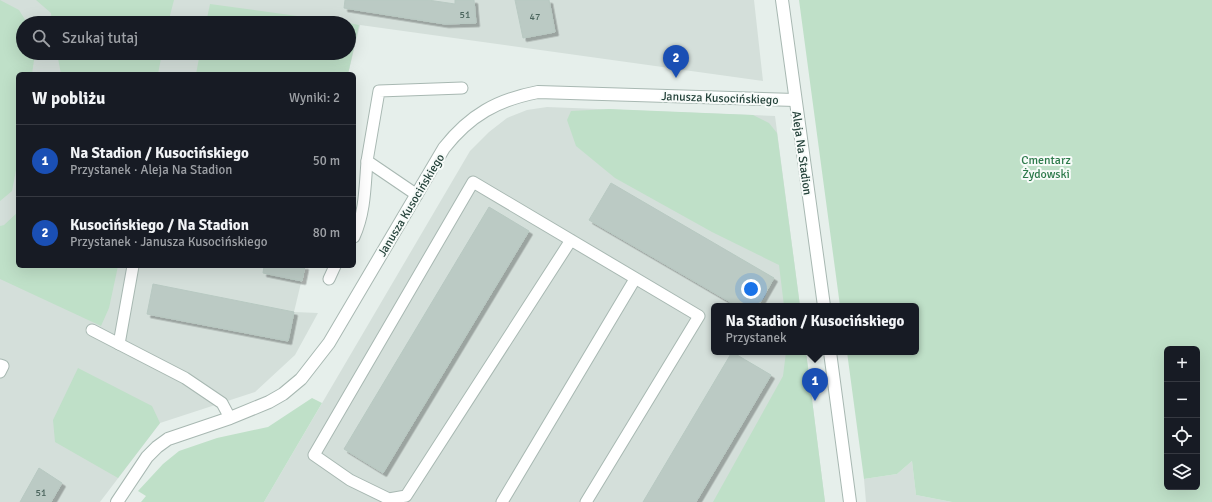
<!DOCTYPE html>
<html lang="pl">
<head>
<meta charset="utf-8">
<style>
  :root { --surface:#171b24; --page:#20242c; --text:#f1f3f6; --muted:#9ea1a6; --line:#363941; --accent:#8c9099 }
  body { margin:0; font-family:Signika,sans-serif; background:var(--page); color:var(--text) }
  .controls { position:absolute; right:12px; bottom:12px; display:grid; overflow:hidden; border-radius:6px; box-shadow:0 4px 16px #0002 }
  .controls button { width:36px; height:36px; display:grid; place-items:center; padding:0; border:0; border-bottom:1px solid var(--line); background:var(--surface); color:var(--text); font:20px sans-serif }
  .you { position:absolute; left:751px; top:289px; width:14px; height:14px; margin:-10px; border:3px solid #fff; border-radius:50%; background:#1a73e8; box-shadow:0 0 0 6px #1a73e833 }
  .badge { display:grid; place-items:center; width:26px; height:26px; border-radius:50%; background:var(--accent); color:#fff; font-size:13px; font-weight:700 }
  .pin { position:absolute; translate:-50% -33px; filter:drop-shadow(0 1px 2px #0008) }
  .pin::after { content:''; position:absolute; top:21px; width:14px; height:12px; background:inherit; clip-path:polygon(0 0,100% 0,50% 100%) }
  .popup { position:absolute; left:711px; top:303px; width:208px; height:52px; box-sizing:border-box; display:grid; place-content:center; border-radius:6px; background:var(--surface); filter:drop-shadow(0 1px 3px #0005); font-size:13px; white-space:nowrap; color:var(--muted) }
  .popup b { font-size:15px; color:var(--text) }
  .popup::after { content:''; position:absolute; left:50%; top:100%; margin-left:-8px; border:8px solid transparent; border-top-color:var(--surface) }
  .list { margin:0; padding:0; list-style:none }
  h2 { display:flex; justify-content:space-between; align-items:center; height:52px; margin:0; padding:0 16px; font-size:17px }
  h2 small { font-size:13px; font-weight:400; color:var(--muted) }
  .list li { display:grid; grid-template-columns:26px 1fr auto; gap:12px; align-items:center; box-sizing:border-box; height:72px; padding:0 16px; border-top:1px solid var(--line) }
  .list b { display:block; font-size:15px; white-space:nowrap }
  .list p { margin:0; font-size:13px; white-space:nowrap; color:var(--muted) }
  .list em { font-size:13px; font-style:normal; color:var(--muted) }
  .icon { flex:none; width:22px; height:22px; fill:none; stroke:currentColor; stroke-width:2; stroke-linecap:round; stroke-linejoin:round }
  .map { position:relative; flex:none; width:1212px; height:502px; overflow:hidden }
  .search { position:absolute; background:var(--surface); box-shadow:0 4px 16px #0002; left:16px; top:16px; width:340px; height:44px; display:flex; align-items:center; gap:10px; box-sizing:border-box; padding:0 14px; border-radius:22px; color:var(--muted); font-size:15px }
  .panel { position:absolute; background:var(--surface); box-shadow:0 4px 16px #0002; left:16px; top:72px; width:340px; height:196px; border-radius:6px }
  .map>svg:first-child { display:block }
  .built { fill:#d4dfda; fill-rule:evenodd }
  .green { fill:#bfe0c8; fill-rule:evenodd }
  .building { fill:#bbcac4; stroke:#b8c9c2; filter:url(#shadow) }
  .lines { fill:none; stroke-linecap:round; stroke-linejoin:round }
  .service-casing { stroke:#a8b8b2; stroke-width:13 }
  .minor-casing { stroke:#a8b8b2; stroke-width:14 }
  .service { stroke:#fff; stroke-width:11 }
  .minor { stroke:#fff; stroke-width:12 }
  .labels { text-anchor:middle; stroke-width:4; stroke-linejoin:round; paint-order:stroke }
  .number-label { font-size:10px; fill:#4a645c }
  .street-label { font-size:12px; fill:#24423a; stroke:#f7fbf9 }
  .park-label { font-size:12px; fill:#2d7a4b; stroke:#f7fbf9 }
</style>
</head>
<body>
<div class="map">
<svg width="1212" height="502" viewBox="0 0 1212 502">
  <defs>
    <filter id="shadow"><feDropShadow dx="3.5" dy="3.5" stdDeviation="0" flood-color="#0004"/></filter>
  </defs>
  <rect width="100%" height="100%" fill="#e6efeb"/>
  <g class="built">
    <path d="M0,0h754l9,81 -403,-56 -12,49h-330v192h287l-11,46 24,1 -23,42 -40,37 -95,31 -60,79h-100zM23,23h326v30h-326z"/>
    <path d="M547,107l228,9 25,190h-86v46h92l19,150h-561l206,-351 19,-19 18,-14 20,-8z"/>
    <path d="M912,461l4,34 36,7h-86l-2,-23 33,-5z"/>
  </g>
  <g class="green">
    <path d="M0,0l19,10 8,13h-4v30h12l-3,21h-14v86l-6,31 -12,10z"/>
    <path d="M36,0h138l-6,23h-116l-1,-10z"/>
    <path d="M799,0h413v502h-260l-36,-7 -4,-34 -15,13 -33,5 -17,-127h69v-46h-19l-1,-3 -9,3h-47zM1167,349h30v138h-30z"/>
    <path d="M210,4l138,19h-142z"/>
    <path d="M349,23l10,2 -11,49h-152l4,-21h149z"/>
    <path d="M57,53h105l-4,21h-97z"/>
    <path d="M609,109l144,6 16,8 8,10 23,173h-16l-5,-41 -67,-33 -97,-54 -39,-32 -9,-26 4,-9z"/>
    <path d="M18,212v54h100l-9,42 -8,18 -101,-47v-53l4,-1z"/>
    <path d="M786,352h20l19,150h-112l70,-126z"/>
    <path d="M78,368l74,38 8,17 -42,55 -63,-36 -2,-22z"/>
    <path d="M312,398l10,5 -58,99h-123l5,-6 -8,-5 25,-27 16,-13 38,-13 51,-11z"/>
  </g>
  <g class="building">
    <path d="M345,0h83l27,4v-4h19l2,23 -31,1 -101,-16z"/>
    <path d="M515,0h34l6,32 -32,6z"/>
    <path d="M611,183l163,95 -16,28h-21l-148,-86z"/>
    <path d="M489,207l40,24 -146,242 -39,-24z"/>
    <path d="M264,266h41l-3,15 -39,-8z"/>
    <path d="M153,284l141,28 -6,29 -141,-27z"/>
    <path d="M732,352l39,23 -75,127h-53z"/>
    <path d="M39,468l23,15 -11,19h-31z"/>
  </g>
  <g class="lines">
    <g class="service-casing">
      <g id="service">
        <path d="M417,195l-50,-34 12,-70 83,-3"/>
        <path d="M354,237c11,-24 11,-50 13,-76"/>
        <path d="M571,240l-165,256 -17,3 -39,-19 -36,-25 159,-273 226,134 -113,186"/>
        <path d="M329,279l6,-13"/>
        <path d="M92,330l93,48 37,25 8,15"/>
        <path d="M119,344l14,-78"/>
        <path d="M0,365l3,1 -3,6"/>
        <path d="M502,502l133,-223"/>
      </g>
    </g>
    <g class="minor-casing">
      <g id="minor">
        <path d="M782,0l42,306"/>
        <path d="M830,352l20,150"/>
        <path d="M117,502l30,-45 10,-10 11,-8 62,-21 39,-16 14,-8 18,-15 28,-36 115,-195c26,-33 53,-48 94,-56l257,8"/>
      </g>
    </g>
    <use href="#service" class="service"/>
    <use href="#minor" class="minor"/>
  </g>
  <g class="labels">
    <g class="number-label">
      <text x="465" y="18">51</text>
      <text x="535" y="20">47</text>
      <text x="41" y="496">51</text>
    </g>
    <g class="street-label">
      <text transform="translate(720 98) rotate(2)" y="4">Janusza Kusocińskiego</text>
      <text transform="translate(802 153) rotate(82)" y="4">Aleja Na Stadion</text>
      <text transform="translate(411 205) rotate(-59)" y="4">Janusza Kusocińskiego</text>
    </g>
    <g class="park-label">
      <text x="1046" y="164">Cmentarz<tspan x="1046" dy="14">Żydowski</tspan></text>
    </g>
  </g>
</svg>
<div class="controls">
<button>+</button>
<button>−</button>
<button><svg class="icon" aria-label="locate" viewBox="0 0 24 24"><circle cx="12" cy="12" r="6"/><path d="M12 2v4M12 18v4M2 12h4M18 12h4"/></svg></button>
<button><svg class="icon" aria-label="layers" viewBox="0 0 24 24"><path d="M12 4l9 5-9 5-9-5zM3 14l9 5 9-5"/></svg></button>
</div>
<div class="you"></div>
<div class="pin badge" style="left:815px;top:401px;background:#1a4fb4">1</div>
<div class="popup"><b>Na Stadion / Kusocińskiego</b>Przystanek</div>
<div class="pin badge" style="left:676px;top:78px;background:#1a4fb4">2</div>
<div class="search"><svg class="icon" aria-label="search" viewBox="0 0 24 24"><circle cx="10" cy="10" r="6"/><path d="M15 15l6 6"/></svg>Szukaj tutaj</div>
<section class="panel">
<h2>W pobliżu<small>Wyniki: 2</small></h2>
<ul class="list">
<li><span class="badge" style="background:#1a4fb4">1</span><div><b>Na Stadion / Kusocińskiego</b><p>Przystanek · Aleja Na Stadion</p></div><em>50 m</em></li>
<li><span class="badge" style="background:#1a4fb4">2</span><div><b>Kusocińskiego / Na Stadion</b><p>Przystanek · Janusza Kusocińskiego</p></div><em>80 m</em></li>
</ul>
</section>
</div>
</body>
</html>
